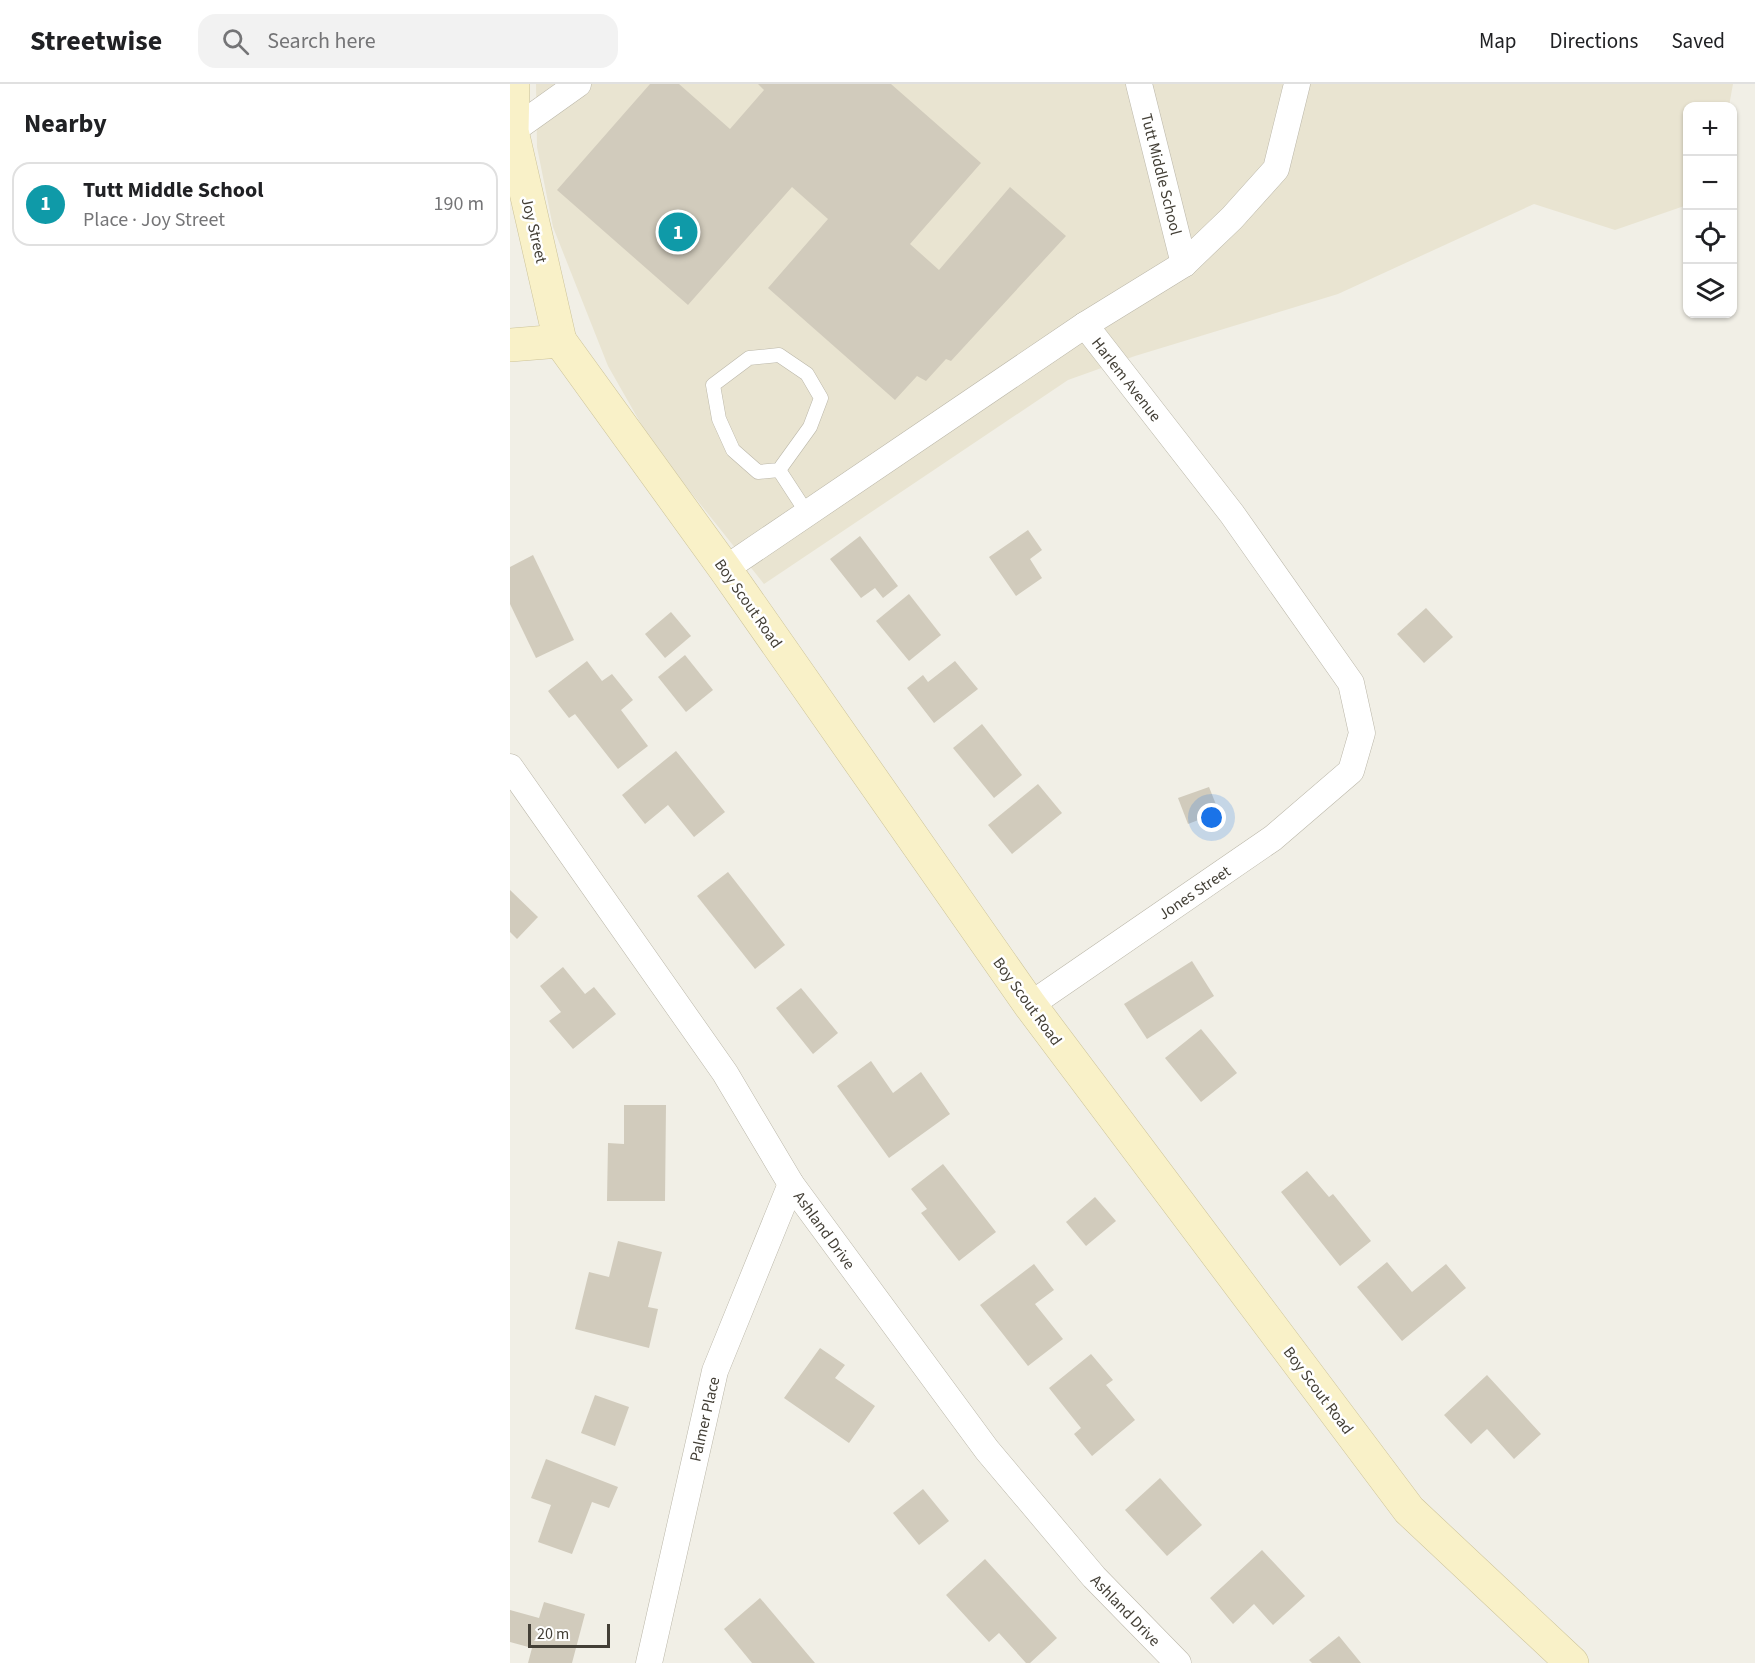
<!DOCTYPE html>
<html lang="en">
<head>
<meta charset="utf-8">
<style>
  :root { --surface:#fff; --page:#f2f2f2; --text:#202124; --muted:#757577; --line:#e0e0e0; --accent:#db2777 }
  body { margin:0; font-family:"Source Sans 3",sans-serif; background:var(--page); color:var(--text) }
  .controls { position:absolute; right:18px; top:18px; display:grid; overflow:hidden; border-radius:12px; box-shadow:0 2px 4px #0004 }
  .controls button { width:54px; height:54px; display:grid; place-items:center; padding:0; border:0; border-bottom:2px solid var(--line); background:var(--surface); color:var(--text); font:30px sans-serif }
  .scale { position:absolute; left:18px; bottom:15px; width:82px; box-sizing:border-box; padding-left:6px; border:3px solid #433f36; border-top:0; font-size:16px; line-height:21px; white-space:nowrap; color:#433f36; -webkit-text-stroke:4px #fff; paint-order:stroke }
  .you { position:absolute; left:702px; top:734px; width:21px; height:21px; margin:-15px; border:4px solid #fff; border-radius:50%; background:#1a73e8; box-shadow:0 0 0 9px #1a73e833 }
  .badge { display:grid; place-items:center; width:39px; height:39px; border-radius:50%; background:var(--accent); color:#fff; font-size:20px; font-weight:700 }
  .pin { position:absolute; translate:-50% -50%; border:3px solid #fff; box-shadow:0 2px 6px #0006 }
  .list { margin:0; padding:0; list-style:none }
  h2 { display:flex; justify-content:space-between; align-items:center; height:78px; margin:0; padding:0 24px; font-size:26px }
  h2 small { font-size:20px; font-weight:400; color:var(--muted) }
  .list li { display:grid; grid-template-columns:39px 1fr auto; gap:18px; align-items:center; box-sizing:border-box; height:84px; margin:0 12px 12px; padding:0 12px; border:2px solid var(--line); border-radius:18px }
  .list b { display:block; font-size:22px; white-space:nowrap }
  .list p { margin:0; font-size:20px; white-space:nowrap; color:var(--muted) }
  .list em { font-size:20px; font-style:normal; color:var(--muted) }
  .icon { flex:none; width:33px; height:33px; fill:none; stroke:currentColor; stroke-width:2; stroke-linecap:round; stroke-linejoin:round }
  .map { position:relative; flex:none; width:1245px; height:1579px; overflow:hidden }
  header { display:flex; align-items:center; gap:36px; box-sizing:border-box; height:84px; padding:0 30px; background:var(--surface); border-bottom:2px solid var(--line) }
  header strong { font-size:28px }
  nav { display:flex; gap:33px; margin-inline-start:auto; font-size:21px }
  .search { width:420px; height:54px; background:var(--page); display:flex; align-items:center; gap:15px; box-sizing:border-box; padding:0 21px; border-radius:18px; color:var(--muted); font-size:22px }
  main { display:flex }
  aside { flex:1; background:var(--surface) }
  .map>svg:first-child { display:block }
  .education { fill:#e9e4d1 }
  .building { fill:#d1cbbc }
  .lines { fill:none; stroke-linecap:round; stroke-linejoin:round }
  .lane-casing { stroke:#bbb7a9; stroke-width:15 }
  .street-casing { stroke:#bbb7a9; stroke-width:27 }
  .secondary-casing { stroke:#ccc399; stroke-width:34 }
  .lane { stroke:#fff; stroke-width:14 }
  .street { stroke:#fff; stroke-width:26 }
  .secondary { stroke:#f9f1c8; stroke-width:33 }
  .labels { text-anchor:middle; stroke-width:5; stroke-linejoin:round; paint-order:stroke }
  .street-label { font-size:16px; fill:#433f36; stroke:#fff }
</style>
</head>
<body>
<header>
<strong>Streetwise</strong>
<div class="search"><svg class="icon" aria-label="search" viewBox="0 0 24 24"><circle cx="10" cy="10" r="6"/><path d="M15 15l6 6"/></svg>Search here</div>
<nav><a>Map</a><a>Directions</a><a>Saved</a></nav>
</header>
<main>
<aside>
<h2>Nearby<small></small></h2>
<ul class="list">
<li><span class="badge" style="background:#0f9aa8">1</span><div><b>Tutt Middle School</b><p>Place · Joy Street</p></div><em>190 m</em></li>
</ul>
</aside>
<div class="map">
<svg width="1245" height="1579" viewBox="0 0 1245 1579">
  <rect width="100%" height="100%" fill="#f1efe6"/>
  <path class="education" d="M26,0h1197l-4,22h-41l-1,99 -72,25 -81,-26 -196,90 -203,62 -67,24 -304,204 -111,-139 -45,-79 -55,-139 -16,-80z"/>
  <g class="building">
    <path d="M140,0h29l51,45 34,-39 -6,-6h133l90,79 -71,81 29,26 71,-83 56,49 -115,125 -5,-2 -20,22 -9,-5 -22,24 -127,-112 60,-69 -36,-32 -104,118 -131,-115z"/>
    <path d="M518,446l14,20 -12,9 12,19 -26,18 -27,-39z"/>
    <path d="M350,452l38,50 -15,12 -8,-10 -14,10 -31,-39z"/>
    <path d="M23,471l41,85 -38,18 -26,-54v-37z"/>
    <path d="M399,510l32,41 -32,26 -33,-40z"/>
    <path d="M916,524l27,29 -29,26 -27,-29z"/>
    <path d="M161,528l20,24 -26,22 -20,-24z"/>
    <path d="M175,571l28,35 -27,22 -28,-35z"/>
    <path d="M77,577l15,20 10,-7 21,26 -12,10 27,36 -30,23 -43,-55 -6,4 -21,-27z"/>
    <path d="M445,577l23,28 -44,34 -27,-35 16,-13 5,7z"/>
    <path d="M472,640l40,51 -28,23 -41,-50z"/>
    <path d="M166,667l49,61 -31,25 -26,-32 -23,19 -23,-29z"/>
    <path d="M528,700l24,29 -50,41 -24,-29z"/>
    <path d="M699,703l10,25 -31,12 -10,-26z"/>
    <path d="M218,788l57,73 -30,24 -58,-73z"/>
    <path d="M0,806l28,27 -21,22 -7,-7z"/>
    <path d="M682,877l22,35 -67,43 -23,-35z"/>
    <path d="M53,883l22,27 9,-7 22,27 -43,35 -24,-28 12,-9 -21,-26z"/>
    <path d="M291,904l37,45 -25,21 -37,-46z"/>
    <path d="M691,945l36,44 -36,29 -36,-44z"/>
    <path d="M361,977l22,32 28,-21 29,42 -61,44 -52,-72z"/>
    <path d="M114,1021h42l-1,96h-58l1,-58 16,1z"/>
    <path d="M433,1080l53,68 -37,29 -38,-48 6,-4 -16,-20z"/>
    <path d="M797,1087l22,26 4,-3 38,47 -31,25 -59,-74z"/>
    <path d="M585,1113l21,24 -30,25 -20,-24z"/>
    <path d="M108,1157l44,11 -14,55 10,2 -9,39 -74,-19 14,-57 20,5z"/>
    <path d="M877,1178l25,30 34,-28 20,24 -64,53 -45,-54z"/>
    <path d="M524,1180l20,26 -19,14 28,35 -35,27 -48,-61z"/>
    <path d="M310,1264l25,17 -10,13 40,28 -26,37 -65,-45z"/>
    <path d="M581,1270l22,26 -7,5 29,35 -43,36 -18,-22 7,-6 -32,-40z"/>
    <path d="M977,1291l54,59 -27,25 -27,-30 -16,15 -27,-29z"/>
    <path d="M85,1311l34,12 -14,39 -34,-13z"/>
    <path d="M36,1375l72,28 -9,21 -17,-6 -20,52 -34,-12 13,-37 -20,-7z"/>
    <path d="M650,1394l42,47 -35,31 -42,-46z"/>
    <path d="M413,1405l26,32 -30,24 -26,-32z"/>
    <path d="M752,1466l43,46 -32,29 -19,-21 -21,20 -23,-26z"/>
    <path d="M475,1475l72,79 -27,25h-4l-27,-30 -10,9 -43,-47z"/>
    <path d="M250,1514l55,65h-63l-28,-34z"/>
    <path d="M34,1518l41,12 -13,49h-44l4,-15 -22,-6v-32l29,8z"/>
    <path d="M829,1552l22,27h-49l-3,-3z"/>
  </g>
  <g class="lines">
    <g class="lane-casing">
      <g id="lane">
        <path d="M269,271l28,19 14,24 -11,29 -31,43 -21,2 -25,-22 -14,-31 -6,-34 36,-27z"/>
        <path d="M269,386l28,43"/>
      </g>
    </g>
    <g class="street-casing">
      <g id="street">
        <path d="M629,0l45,180"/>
        <path d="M2,47l66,-47"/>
        <path d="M575,241l99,-61 48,-46 44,-49 21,-85"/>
        <path d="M215,485l360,-244 147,189 119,169 11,50 -11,38 -78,67 -243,167"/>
        <path d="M0,683l215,306 66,111 196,266 107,127 84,86"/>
        <path d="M139,1579l66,-292 76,-187"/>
      </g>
    </g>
    <g class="secondary-casing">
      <g id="secondary">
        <path d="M3,0l-1,47 48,210"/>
        <path d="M0,261l50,-4 165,228 305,436 379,505 163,153"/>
      </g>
    </g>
    <use href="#lane" class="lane"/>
    <use href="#street" class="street"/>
    <use href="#secondary" class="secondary"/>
  </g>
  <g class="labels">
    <g class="street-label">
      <text transform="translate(652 90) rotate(76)" y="6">Tutt Middle School</text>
      <text transform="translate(25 146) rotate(77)" y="6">Joy Street</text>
      <text transform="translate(617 295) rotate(52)" y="6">Harlem Avenue</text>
      <text transform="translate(239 519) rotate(55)" y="6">Boy Scout Road</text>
      <text transform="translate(684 808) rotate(-34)" y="6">Jones Street</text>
      <text transform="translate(518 917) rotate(54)" y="6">Boy Scout Road</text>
      <text transform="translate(315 1146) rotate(54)" y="6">Ashland Drive</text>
      <text transform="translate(809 1306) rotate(53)" y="6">Boy Scout Road</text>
      <text transform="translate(194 1335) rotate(-77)" y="6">Palmer Place</text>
      <text transform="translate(616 1526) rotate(46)" y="6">Ashland Drive</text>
    </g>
  </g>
</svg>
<div class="controls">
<button>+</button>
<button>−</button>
<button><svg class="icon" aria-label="locate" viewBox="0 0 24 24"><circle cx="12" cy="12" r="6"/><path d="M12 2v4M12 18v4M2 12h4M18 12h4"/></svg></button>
<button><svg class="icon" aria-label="layers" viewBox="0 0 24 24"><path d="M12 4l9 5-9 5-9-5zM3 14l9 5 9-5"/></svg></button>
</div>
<div class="scale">20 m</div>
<div class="you"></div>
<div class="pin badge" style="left:168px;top:148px;background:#0f9aa8">1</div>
</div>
</main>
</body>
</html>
